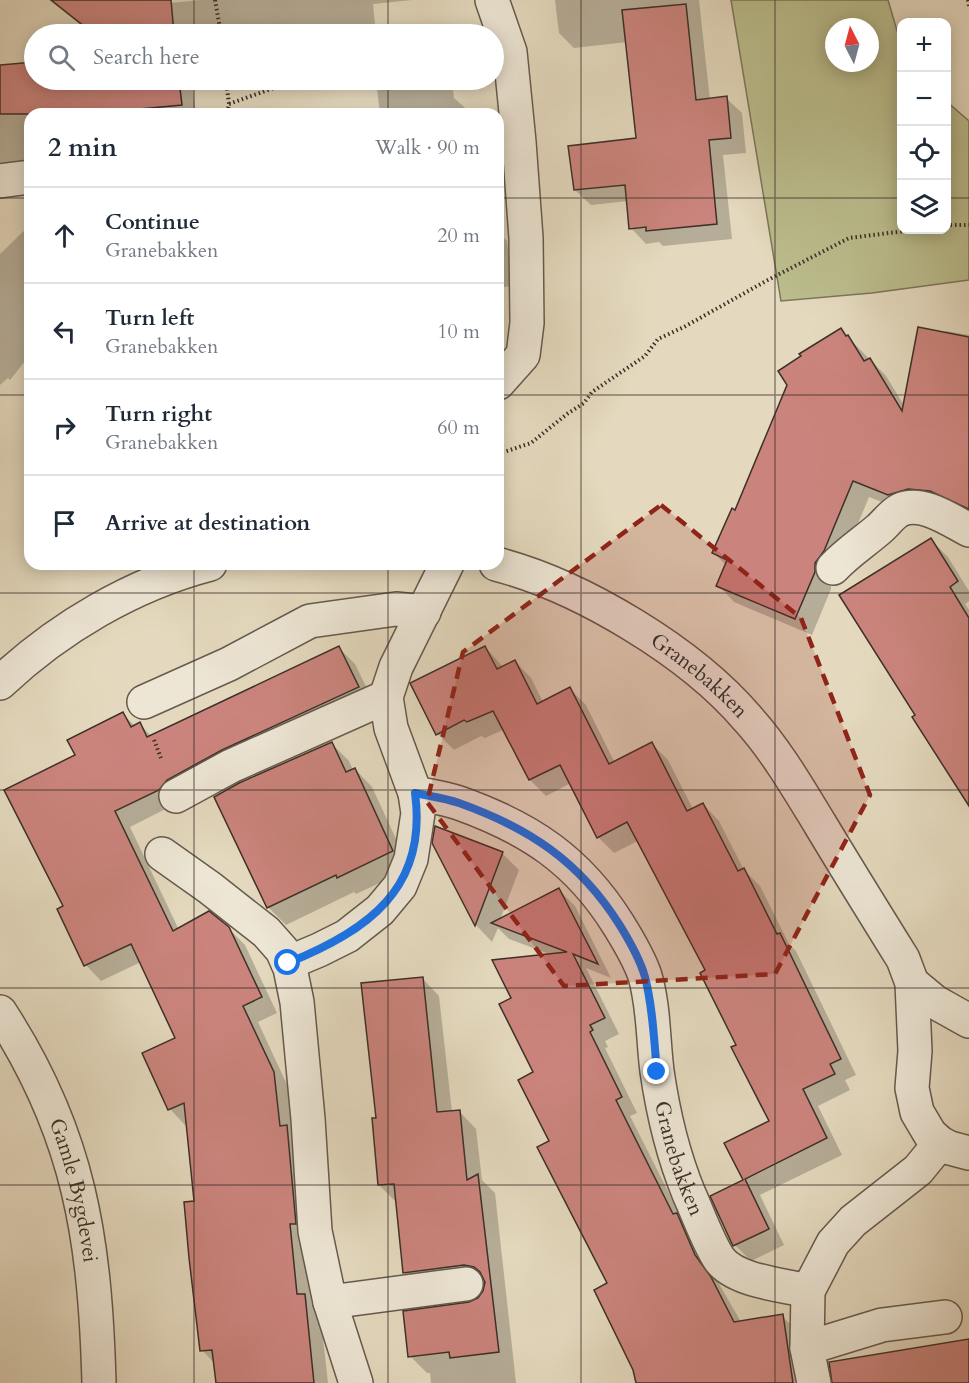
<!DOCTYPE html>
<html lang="en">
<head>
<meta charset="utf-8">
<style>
  :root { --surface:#fff; --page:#f6f6f7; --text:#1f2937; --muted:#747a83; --line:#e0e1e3 }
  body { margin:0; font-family:Cardo,serif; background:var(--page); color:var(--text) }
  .controls { position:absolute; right:18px; top:18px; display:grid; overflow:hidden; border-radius:12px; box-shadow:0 3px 15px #0003 }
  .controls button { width:54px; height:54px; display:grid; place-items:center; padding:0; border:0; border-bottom:2px solid var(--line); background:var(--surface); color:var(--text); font:30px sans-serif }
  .compass { position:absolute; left:825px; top:18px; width:54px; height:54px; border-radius:50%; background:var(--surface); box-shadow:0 3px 15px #0003; rotate:354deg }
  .stop { position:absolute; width:18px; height:18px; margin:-14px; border:4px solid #1a73e8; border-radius:50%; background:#fff }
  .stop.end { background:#1a73e8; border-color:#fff; box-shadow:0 2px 6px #0008 }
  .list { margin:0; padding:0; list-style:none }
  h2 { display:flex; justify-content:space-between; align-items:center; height:78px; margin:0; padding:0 24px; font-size:26px }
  h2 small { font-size:20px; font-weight:400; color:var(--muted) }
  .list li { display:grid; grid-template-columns:39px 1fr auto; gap:18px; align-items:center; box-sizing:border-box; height:96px; padding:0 24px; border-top:2px solid var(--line) }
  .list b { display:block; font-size:22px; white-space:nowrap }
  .list p { margin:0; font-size:20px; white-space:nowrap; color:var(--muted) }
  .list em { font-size:20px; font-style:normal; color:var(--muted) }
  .icon { flex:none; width:33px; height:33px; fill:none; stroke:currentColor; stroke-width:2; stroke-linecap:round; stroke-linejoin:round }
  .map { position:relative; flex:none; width:969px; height:1383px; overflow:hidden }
  .search { position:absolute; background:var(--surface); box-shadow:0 3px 15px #0003; left:24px; top:24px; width:480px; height:66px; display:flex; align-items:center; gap:15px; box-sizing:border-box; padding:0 21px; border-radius:33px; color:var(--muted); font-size:22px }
  .panel { position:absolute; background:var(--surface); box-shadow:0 3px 15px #0003; left:24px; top:108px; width:480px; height:462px; border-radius:18px }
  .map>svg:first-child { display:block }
  .green { fill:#bbbd8d; stroke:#7c765b; stroke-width:1.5; fill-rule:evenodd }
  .shadow { fill:#0003 }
  .building { fill:#cb847d; stroke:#3c3029; stroke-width:1.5 }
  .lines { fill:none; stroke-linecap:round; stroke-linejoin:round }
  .minor-casing { stroke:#665a4e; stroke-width:36 }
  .path { stroke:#3c3029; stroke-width:4; stroke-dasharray:1.5 3; stroke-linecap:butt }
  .minor { stroke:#ede6d5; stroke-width:33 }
  .route { stroke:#1a73e8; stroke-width:8 }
  .marked { fill:#8f2418; fill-opacity:0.2; stroke:#8f2418; stroke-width:4.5; stroke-dasharray:12 8; stroke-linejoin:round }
  .grid { fill:none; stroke:#3c3029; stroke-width:1.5; stroke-opacity:0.55 }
  .labels { text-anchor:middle; stroke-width:4.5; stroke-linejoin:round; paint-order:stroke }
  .street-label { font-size:21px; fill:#3c3029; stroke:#ede6d5 }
</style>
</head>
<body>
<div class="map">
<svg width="969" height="1383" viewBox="0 0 969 1383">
  <rect width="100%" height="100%" fill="#e4d9be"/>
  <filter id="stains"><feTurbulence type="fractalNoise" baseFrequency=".00333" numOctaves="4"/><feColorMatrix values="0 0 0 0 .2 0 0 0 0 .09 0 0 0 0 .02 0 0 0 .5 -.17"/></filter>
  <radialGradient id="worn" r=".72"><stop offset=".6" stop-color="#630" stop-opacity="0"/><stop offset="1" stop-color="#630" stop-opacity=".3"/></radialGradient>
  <path class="green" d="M731,0h157l13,44 1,186h44l1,-128 22,19v159l-97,13 -91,8zM834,27h36v36h-36z"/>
  <g class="shadow">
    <path d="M49,0h119l3,3 29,-3h212l-39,4 3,30h-284z"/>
    <path d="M555,0h144l11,100 16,-2 16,15 4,40 -23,2 9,84 -69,7 -4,-4 -13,2 -15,-16 -3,-27 -37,4 -16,-15 62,-51 -10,-97 -53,6 -15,-15z"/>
    <path d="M34,63v17h158l4,34h-166v52l-30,4v-103z"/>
    <path d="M376,80h76l2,18 18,16h-92z"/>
    <path d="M30,225v130l-20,25 -2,-2 -8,7v-131z"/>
    <path d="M498,232l9,9 5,45 -14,2z"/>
    <path d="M841,330l45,46 19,31 41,-76 23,4v182l-64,-6 -36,-14 -29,70 -9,13v9l-19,46 -78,-33 -16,-17 8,-20 -12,-12 22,-41z"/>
    <path d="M931,540l17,17 21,34v10l-4,3 4,6v193l-52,-88z"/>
    <path d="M485,647l18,20 12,-6 16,17 12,24 27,-13 16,16 29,58 37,-19 16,16 25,49 10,-5 16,17 25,49 16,16 29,58 7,7 60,124 -11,5 5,10 -32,16 24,49 -82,40 24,50 -33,16 -16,-16 10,-65 -19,-37 45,-21 -64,-151 -69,-130 -24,12 -16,-16 -27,-54 -25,13 -16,-16 -25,-51 -20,9 -4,-2 -27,14 -16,-16z"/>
    <path d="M339,648l16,16 19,39 -244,124 49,103 49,-2 17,17 32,68 -19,9 31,67 23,214 8,8 8,72h-111l-2,-19 -13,-14 -6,-148 -8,-78 -3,1 -15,-16 -26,-55 33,-16 -36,-76 -40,19 -15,-16 -21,-59 12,-150 46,-42 12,12 5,-2 11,12z"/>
    <path d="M331,743l18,18 4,9 2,-1 17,18 38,82 -54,25 -2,-2 -68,33 -18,-18 -52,-110z"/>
    <path d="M434,843l68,10 17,17 -19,50 59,-30 16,16 36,72 -25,-10 33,66 -14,7 3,6 -3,1 32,65 -7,3 53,105 58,101 41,-6 16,16 9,51h-170l-28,-100 -58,-141 -16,-69 -22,-75 39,-43 -43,-16 -11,-11 -6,14 -16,-17z"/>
    <path d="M422,978l17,18 13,116 7,-1 17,18 6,51 13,13 21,190h-85l-1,-10h-3l-17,-17 59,-52 10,-4 6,-9 1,-8 -64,7 -17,-17 -8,-70 -18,-18 -2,-66z"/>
  </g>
  <g class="building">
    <path d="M51,0h120l3,34h-80z"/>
    <path d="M686,4l10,96 31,-4 4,42 -22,2 8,84 -71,7v-4l-17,2 -4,-44 -51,5 -6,-44 68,-8 -14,-128z"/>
    <path d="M34,62v18h145l3,25 -96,9h-86v-49z"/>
    <path d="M918,327l51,10v172l-39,-18 -22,-2 -20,6 -35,-14 -29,70 -9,12v9l-20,47 -79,-33 11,-26 -15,-7 20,-45 3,2 52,-125 -9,-14 23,-15 -2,-2 42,-26 5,8 2,-1 16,26 6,-3 32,53z"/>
    <path d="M931,538l27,43 -8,6 19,31v188l-57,-89 3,-2 -76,-120z"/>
    <path d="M339,646l20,41 -137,63 -55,30 -8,10 -44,21 58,120 36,-20 20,16 33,70 -19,9 31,66 6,54 7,-1 9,99h-6l7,70h8l9,89h-98l-4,-33 -12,1 -11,-93 -5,-56 10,-1 -10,-98 -16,7 -26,-57 33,-15 -44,-94 -47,22 -27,-57 6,-3 -59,-116 71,-35 -8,-15 56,-28 8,15 9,-5 7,15z"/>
    <path d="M485,646l12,23 18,-9 22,44 33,-17 39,77 43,-22 35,69 16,-8 35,68 6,-3 33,66 3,-1 61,126 -11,5 5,10 -32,15 24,49 -82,41 24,50 -36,17 -23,-50 33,-16 -19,-37 45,-22 -38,-74 5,-2 -36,-72 5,-3 -78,-148 -30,16 -37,-73 -31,15 -36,-69 -26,11 -3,-2 -28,15 -26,-52z"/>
    <path d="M332,742l14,30 9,-4 38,83 -56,27 -1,-3 -69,33 -53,-111 25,-14z"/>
    <path d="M435,826l68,26 -28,74 -43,-83z"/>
    <path d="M559,888l39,76 -25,-10 32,64 -15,7 3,5 -3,2 32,65 -6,3 57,114 4,-1 18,42 16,22 23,45 49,-8 10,69h-157l-3,-13 -39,-80 13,-7 -70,-136 12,-6 -31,-61 15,-8 -34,-68 12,-6 -19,-38 75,-8 -76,-29z"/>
    <path d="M423,977l14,135 23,-2 7,70 11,-6 21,178 -49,6 -1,-6 -41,5 -5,-46 66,-9 9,-4 5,-7 2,-9 -5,-10 -6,-5 -10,-2 -61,8 -9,-89 -16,1 -6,-67h4l-15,-135z"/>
    <path d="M969,1339v44h-137l-3,-21z"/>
  </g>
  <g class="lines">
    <g class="minor-casing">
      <g id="minor">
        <path d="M492,0l18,52 9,90 7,96 1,85 -4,32 -25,28"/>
        <path d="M0,181l30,-4"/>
        <path id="s1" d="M496,564c85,22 195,88 252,155 28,31 50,69 72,105 27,45 55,90 83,135l9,24 3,68 -3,37 5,24 13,22 10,9 10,5 19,5"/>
        <path d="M833,568c14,-15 31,-26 46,-39 7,-6 13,-15 21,-19 22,-10 50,10 69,20"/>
        <path d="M0,683c58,-55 133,-99 210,-119"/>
        <path d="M144,702l85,-38 81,-43 86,-12 28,3"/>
        <path id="s2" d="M415,793c14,3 30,5 44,10 70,25 119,57 159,121 10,16 21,34 27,52 9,31 8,64 12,95 6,42 16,84 32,123 8,17 20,51 31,66 16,21 63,25 88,31"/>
        <path d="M176,796l55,-30 155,-69"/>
        <path d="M162,854l48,34 56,44 16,18 8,18 7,34 11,117 7,112 15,71 136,-18"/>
        <path d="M288,963l31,-13 28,-14 33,-26 20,-24 11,-27 7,-46 -3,-20 -24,-65 -5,-31 10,-30 51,-103"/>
        <path d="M912,983l23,19 34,19"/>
        <path id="s3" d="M0,1012c80,123 95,228 99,371"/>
        <path d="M330,1302l26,81"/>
        <path d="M807,1348l75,-23 63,-8"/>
        <path d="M814,1383l-7,-35 1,-57 25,-48 20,-22 65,-51 22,-27"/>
      </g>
    </g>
    <g class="path">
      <path d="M215,0l6,34"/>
      <path d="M968,0l1,6"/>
      <path d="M226,80l3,24 -2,10"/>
      <path d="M229,104l67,-24"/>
      <path d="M946,225h23"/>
      <path d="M498,454l33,-11 36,-29 17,-11 8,-11 53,-36 13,-17 26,-12 82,-46 83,-43 64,-8"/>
      <path d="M154,740l7,18"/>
    </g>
    <use href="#minor" class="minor"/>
  </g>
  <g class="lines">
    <path class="route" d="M288,963c79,-32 140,-74 127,-170 14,3 30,5 44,10 70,25 120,58 160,121 10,16 21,35 26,53 8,31 9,64 12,95"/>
  </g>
  <path class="marked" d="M661,505l140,113 69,177 -95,179 -211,12 -137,-184 36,-150z"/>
  <path class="grid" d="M194,0v34M388,0v34M581,0v1383M775,0v1383M194,80v34M388,80v34M0,198h30M498,198h404M946,198h23M0,395h30M498,395h471M194,564v819M388,564v819M0,593h969M0,790h969M0,988h969M0,1185h969"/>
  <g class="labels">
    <g class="street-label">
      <text dy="7" stroke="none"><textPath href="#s1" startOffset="234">Granebakken</textPath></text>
      <text dy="7" stroke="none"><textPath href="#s2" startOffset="494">Granebakken</textPath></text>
      <text dy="7" stroke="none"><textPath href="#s3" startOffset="195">Gamle Bygdevei</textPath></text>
    </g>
  </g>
  <rect width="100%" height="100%" filter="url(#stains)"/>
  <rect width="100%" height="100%" fill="url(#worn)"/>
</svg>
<div class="controls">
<button>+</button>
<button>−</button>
<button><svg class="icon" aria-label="locate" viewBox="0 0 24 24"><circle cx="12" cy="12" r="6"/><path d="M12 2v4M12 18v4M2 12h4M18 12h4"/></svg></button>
<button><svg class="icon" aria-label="layers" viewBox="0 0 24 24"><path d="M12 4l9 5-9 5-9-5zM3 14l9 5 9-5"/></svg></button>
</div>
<svg class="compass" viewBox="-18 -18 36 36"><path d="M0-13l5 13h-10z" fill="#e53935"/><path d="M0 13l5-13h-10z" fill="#747a83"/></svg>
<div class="stop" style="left:288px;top:963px"></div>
<div class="stop end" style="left:657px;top:1072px"></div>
<div class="search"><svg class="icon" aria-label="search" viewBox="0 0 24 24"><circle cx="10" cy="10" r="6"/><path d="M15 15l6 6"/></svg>Search here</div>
<section class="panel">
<h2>2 min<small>Walk · 90 m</small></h2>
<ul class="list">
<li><svg class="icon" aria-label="ahead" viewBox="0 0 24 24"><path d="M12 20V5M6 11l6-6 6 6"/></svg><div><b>Continue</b><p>Granebakken</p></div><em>20 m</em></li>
<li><svg class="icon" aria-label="left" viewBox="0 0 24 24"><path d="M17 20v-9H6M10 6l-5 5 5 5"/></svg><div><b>Turn left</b><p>Granebakken</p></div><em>10 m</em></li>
<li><svg class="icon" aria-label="right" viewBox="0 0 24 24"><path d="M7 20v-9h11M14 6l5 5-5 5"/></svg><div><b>Turn right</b><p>Granebakken</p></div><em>60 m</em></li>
<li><svg class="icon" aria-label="arrive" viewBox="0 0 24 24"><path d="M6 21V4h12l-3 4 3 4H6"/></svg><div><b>Arrive at destination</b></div></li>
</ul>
</section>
</div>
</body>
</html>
